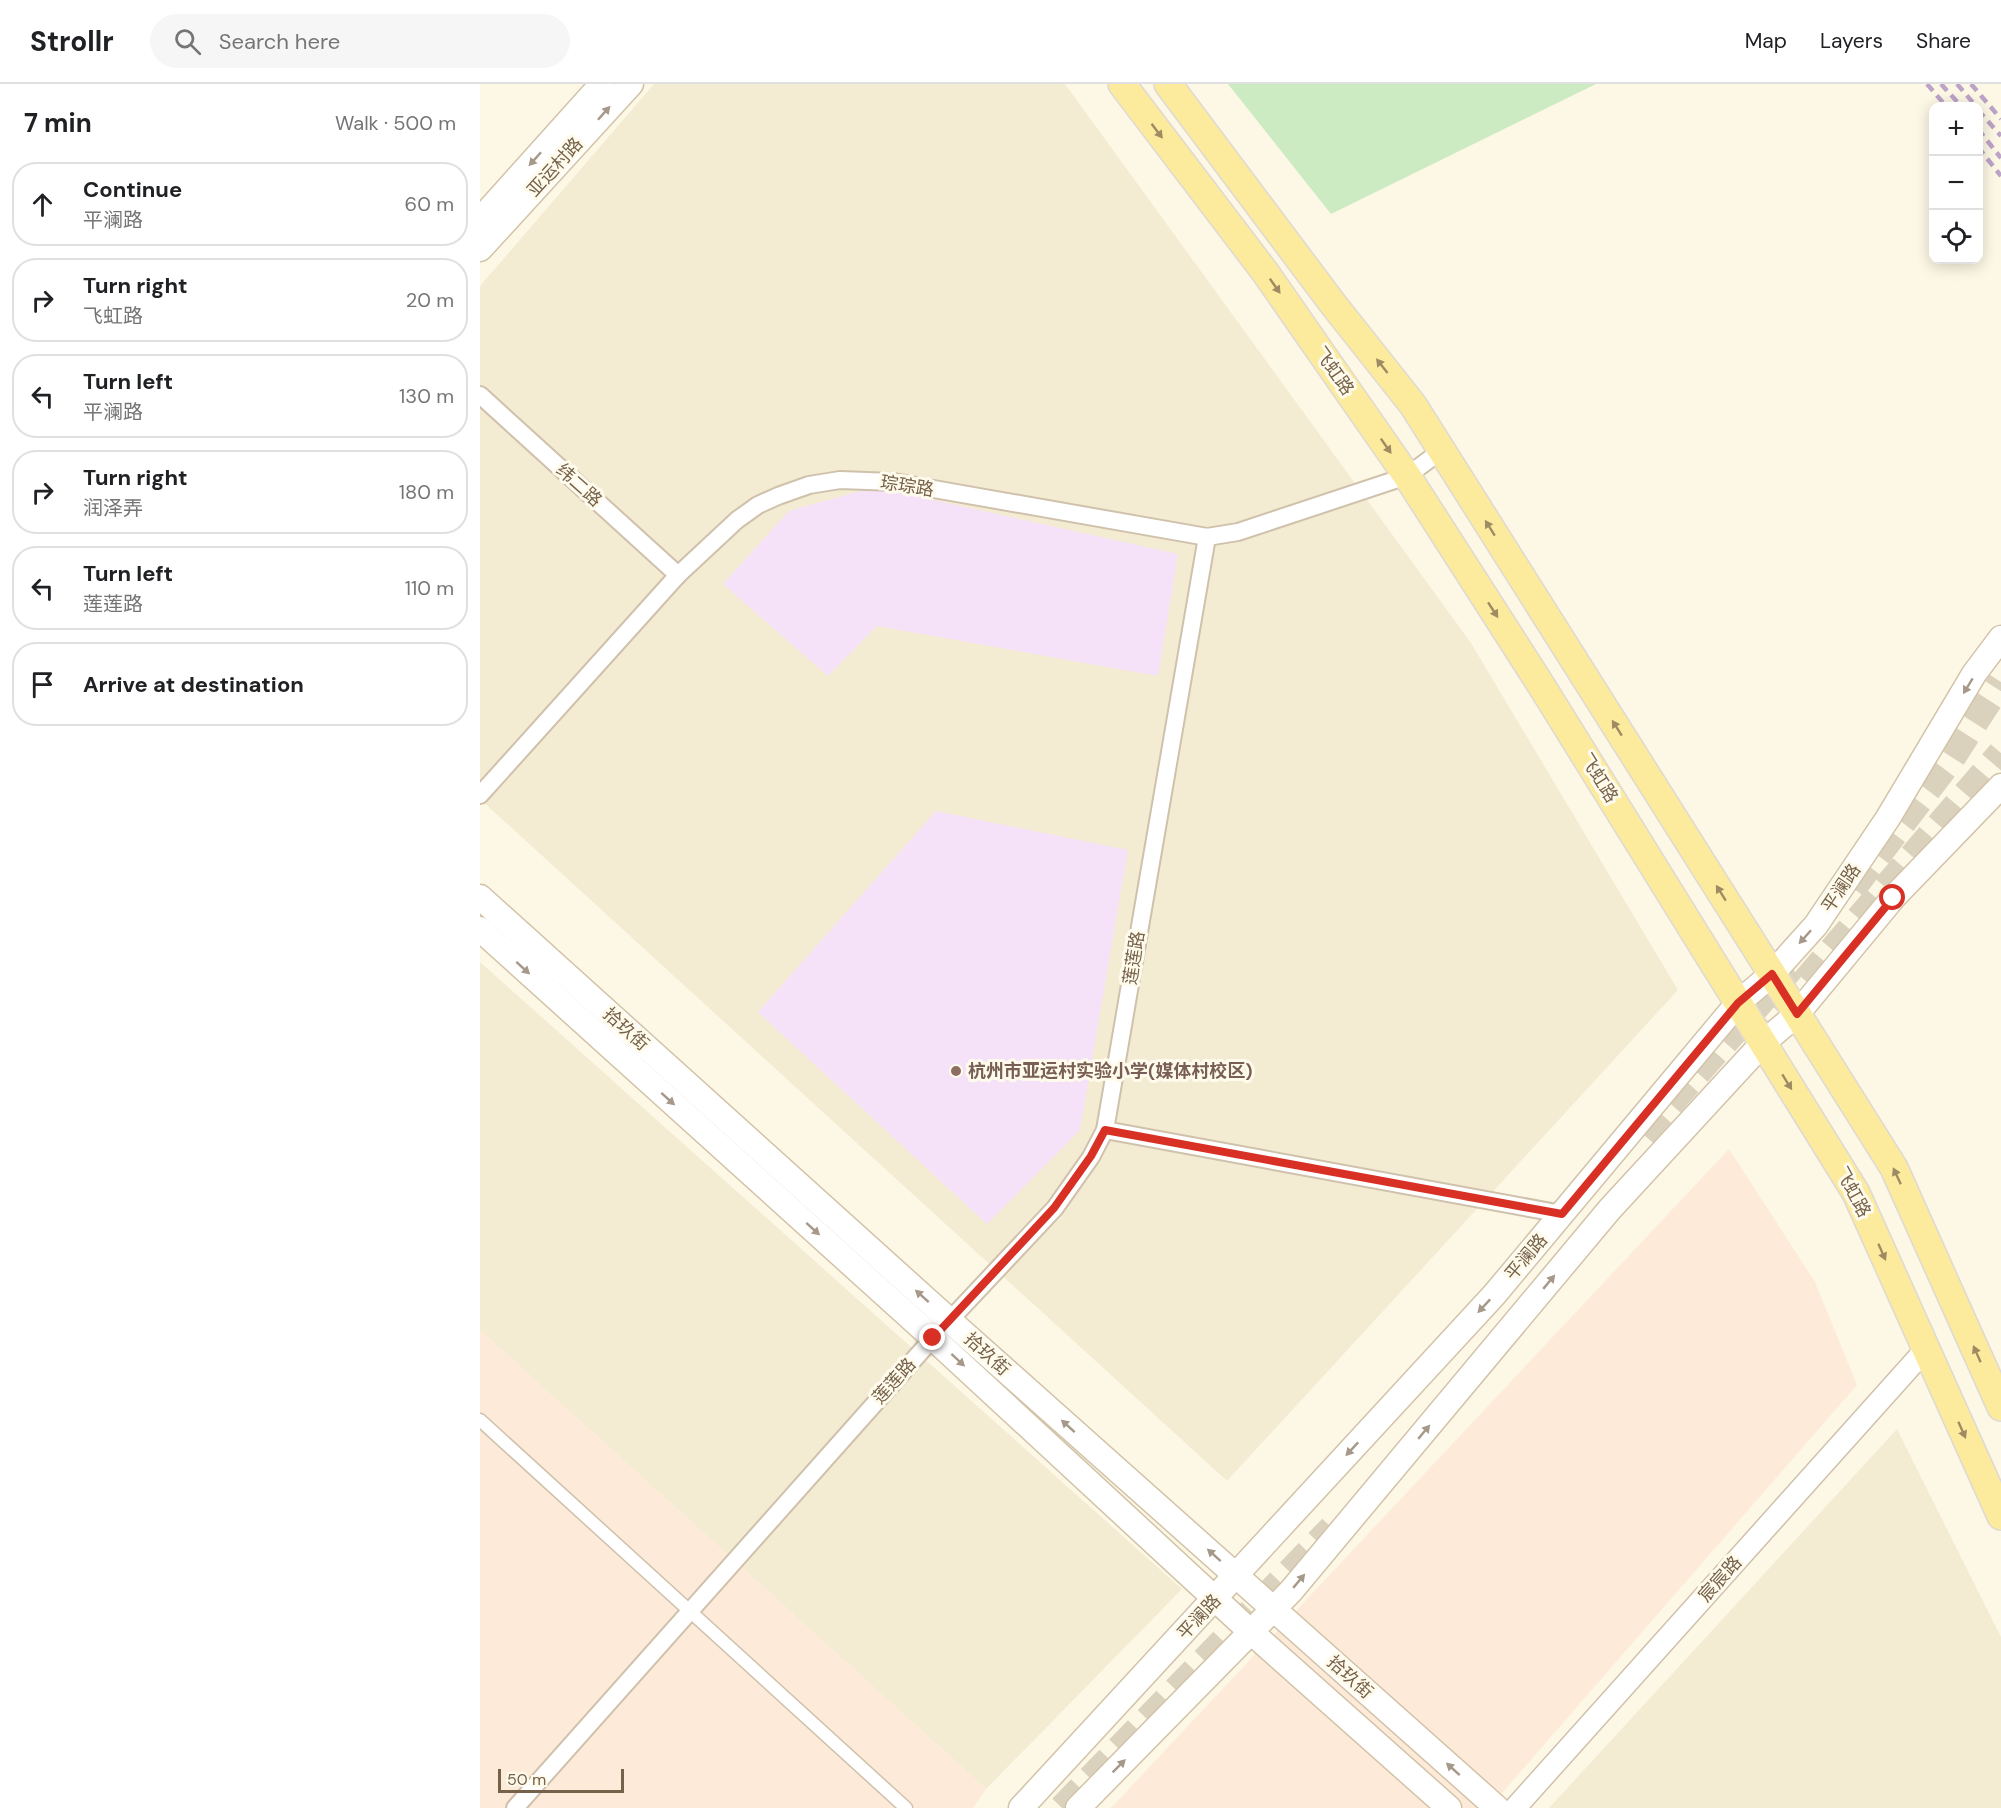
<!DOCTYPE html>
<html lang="en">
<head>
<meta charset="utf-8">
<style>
  :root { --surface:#fff; --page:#f6f6f6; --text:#202124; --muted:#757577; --line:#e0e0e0 }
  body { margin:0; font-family:"DM Sans","Noto Sans SC",sans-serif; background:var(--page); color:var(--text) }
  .controls { position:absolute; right:18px; top:18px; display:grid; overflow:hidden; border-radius:12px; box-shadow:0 3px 15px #0003 }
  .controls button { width:54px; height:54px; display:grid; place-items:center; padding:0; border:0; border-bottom:2px solid var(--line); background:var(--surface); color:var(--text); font:30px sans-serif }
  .scale { position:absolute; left:18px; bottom:15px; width:126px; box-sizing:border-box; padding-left:6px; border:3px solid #76624a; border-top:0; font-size:16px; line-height:21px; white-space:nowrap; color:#76624a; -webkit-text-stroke:4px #fffbec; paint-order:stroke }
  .stop { position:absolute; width:18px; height:18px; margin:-14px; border:4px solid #d93025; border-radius:50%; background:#fff }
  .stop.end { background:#d93025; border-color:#fff; box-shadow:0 2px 6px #0008 }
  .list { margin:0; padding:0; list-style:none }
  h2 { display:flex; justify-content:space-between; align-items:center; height:78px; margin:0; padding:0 24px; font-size:26px }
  h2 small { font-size:20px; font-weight:400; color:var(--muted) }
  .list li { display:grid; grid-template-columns:39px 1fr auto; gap:18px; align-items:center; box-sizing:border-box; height:84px; margin:0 12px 12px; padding:0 12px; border:2px solid var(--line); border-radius:24px }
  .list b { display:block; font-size:22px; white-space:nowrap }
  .list p { margin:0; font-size:20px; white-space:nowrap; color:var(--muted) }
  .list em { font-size:20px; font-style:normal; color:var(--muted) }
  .icon { flex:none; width:33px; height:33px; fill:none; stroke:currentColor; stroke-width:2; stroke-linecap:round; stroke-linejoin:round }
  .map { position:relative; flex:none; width:1521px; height:1724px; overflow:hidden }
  header { display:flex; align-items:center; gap:36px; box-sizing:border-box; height:84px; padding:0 30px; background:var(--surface); border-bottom:2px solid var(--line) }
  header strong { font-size:28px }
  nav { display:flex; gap:33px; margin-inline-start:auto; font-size:21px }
  .search { width:420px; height:54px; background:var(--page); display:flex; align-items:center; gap:15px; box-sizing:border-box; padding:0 21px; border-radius:33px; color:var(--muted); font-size:22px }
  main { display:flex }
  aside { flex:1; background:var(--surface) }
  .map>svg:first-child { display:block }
  .residential { fill:#f4ebd3 }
  .commercial { fill:#fdead9 }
  .education { fill:#f5e2f9 }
  .green { fill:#ccebc3 }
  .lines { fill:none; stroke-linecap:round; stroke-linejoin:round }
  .primary-tunnel { stroke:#dbd2be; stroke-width:27; stroke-dasharray:27 14; stroke-linecap:butt }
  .pedestrian-casing { stroke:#cfc1ab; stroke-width:15 }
  .minor-casing { stroke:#cfc1ab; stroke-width:20 }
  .tertiary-casing { stroke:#cfc1ab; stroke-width:24 }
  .secondary-casing { stroke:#d2c3a8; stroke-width:27 }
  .primary-casing { stroke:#ded9d4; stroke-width:30 }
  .pedestrian { stroke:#fff; stroke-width:12 }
  .minor { stroke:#fff; stroke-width:16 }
  .tertiary { stroke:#fff; stroke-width:21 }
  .secondary { stroke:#fff; stroke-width:24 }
  .primary { stroke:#fcea9d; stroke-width:27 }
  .rail { stroke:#bda3c7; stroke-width:4.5; stroke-dasharray:9 6; stroke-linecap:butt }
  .oneway { fill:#a69989 }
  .oneway2 { fill:#9e8b63 }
  .route { stroke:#d93025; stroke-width:8 }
  .education-dot { fill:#8d6e63; stroke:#fffbec; stroke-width:2 }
  .labels { text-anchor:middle; stroke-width:6; stroke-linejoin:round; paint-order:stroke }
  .street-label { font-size:18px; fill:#76624a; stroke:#fffbec }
  .education-label { font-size:18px; font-weight:bold; fill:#785e54; stroke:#fffbec; text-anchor:start }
</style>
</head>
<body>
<header>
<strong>Strollr</strong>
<div class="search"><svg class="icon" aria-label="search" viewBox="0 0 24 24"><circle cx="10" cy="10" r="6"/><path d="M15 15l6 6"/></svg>Search here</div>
<nav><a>Map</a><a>Layers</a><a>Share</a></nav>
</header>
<main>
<aside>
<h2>7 min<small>Walk · 500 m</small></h2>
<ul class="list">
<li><svg class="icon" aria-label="ahead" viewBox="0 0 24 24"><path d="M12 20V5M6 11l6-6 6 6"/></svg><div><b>Continue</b><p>平澜路</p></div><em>60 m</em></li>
<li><svg class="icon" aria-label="right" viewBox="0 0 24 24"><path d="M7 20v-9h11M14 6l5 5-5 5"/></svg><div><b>Turn right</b><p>飞虹路</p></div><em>20 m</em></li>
<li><svg class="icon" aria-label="left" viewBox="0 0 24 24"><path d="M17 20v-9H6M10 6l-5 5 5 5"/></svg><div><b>Turn left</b><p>平澜路</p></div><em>130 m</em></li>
<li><svg class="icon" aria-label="right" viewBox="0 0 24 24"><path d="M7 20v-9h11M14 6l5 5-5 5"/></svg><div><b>Turn right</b><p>润泽弄</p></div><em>180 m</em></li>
<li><svg class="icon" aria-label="left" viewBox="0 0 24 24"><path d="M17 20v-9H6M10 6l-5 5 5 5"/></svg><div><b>Turn left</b><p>莲莲路</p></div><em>110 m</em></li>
<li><svg class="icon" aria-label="arrive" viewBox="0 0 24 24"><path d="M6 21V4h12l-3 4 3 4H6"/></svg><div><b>Arrive at destination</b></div></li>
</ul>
</aside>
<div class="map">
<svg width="1521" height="1724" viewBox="0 0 1521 1724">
  <rect width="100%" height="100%" fill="#fdf8e5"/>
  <g class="residential">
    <path d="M174,0h411l406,559 207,347 -451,491 -747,-682v-513z"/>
    <path d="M0,878l702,627 -196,200 -506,-459z"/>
    <path d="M1417,1345l104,208v171h-452z"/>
  </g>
  <g class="commercial">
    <path d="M1249,1065l86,133 42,103 -368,423h-378z"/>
    <path d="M0,1246l506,459 -13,19h-493z"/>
  </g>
  <g class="education">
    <path d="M395,403l303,67 -20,122 -281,-50 -49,50 -105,-92 66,-73z"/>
    <path d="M456,727l192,39 -48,280 -93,94 -229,-212z"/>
  </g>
  <path class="green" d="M748,0h368l-265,130z"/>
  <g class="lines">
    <g class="primary-tunnel">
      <path d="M1373,804l99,-130 49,-76"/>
      <path d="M1272,959l249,-290"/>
      <path d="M1163,1050l148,-166"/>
      <path d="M582,1724l270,-280"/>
    </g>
    <g class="pedestrian-casing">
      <path id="pedestrian" d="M0,1336l426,388"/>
    </g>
    <g class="minor-casing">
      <g id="minor">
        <path d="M0,311l198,180"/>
        <path d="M0,711l198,-220 59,-55 21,-15 20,-9 31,-11 31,-5 54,2 313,55 31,-5 169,-56 35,-26"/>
        <path d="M625,1046l457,84"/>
        <path d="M35,1724l418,-470 122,-130 36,-51 14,-27 102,-593"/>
      </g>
    </g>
    <g class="tertiary-casing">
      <path id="tertiary" d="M1035,1724l411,-459"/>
    </g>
    <g class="secondary-casing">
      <g id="secondary">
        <path d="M0,136l122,-136"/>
        <path d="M0,165l151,-165"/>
        <path d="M0,813l469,423 548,488"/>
        <path d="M0,845l453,409 318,294 198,176"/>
        <path d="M541,1724l473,-513 244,-292 34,-29 44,-49 72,-107 86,-144 27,-36"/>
        <path d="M598,1724l213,-217 319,-382 153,-166 34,-29 96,-116 108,-112"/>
      </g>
    </g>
    <g class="primary-casing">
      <g id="primary">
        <path d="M642,0l143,188 142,204 134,209 315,508 145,323"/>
        <path d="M688,0l165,220 80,101 339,537 142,226 107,239"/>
      </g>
    </g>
    <use href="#pedestrian" class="pedestrian"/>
    <use href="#minor" class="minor"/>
    <use href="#tertiary" class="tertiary"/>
    <use href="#secondary" class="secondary"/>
    <use href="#primary" class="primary"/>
    <g class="rail">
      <path d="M1447,0l19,22"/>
      <path d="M1461,0l20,22"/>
      <path d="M1477,0l19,22"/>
      <path d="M1491,0l30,35"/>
      <path d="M1498,26l23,26"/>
      <path d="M1498,45l23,29"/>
      <path d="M1498,63l23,29"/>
    </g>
  </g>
  <defs><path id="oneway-solid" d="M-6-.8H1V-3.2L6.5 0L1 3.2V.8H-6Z" transform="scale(1.5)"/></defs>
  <g class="oneway">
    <use href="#oneway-solid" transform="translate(124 29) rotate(-48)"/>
    <use href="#oneway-solid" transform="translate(55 75) rotate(132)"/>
    <use href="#oneway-solid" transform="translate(1488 602) rotate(121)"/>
    <use href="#oneway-solid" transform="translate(1325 853) rotate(132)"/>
    <use href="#oneway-solid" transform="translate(43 884) rotate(42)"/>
    <use href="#oneway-solid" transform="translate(188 1015) rotate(42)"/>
    <use href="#oneway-solid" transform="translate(333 1145) rotate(42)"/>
    <use href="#oneway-solid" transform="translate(1069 1198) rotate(-50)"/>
    <use href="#oneway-solid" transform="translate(442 1212) rotate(-138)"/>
    <use href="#oneway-solid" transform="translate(1004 1222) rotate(133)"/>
    <use href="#oneway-solid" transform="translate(478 1276) rotate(43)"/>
    <use href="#oneway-solid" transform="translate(588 1342) rotate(-138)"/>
    <use href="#oneway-solid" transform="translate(944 1348) rotate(-50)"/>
    <use href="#oneway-solid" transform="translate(872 1365) rotate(133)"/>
    <use href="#oneway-solid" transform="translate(734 1471) rotate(-138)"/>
    <use href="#oneway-solid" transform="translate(819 1497) rotate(-50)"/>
    <use href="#oneway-solid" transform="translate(639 1682) rotate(-45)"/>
    <use href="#oneway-solid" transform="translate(973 1685) rotate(-138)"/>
  </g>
  <g class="oneway2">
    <use href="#oneway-solid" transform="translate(677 47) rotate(53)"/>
    <use href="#oneway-solid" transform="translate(795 202) rotate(55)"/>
    <use href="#oneway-solid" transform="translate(902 282) rotate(-128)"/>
    <use href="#oneway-solid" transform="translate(906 362) rotate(55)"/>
    <use href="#oneway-solid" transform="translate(1010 444) rotate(-122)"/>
    <use href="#oneway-solid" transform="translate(1013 526) rotate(57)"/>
    <use href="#oneway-solid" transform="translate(1137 644) rotate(-122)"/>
    <use href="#oneway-solid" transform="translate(1241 809) rotate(-122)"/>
    <use href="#oneway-solid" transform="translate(1307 998) rotate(58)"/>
    <use href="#oneway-solid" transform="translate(1417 1092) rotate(-115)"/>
    <use href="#oneway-solid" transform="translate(1402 1168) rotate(66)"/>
    <use href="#oneway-solid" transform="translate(1497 1270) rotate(-114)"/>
    <use href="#oneway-solid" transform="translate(1482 1346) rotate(66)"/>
  </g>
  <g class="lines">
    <path class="route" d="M453,1254l121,-130 37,-52 14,-26 457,84 176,-211 34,-29 25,40 96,-116"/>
  </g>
  <circle class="education-dot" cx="476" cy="987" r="6"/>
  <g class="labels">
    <g class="street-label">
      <text transform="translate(75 83) rotate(-48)" y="6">亚运村路</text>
      <text transform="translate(854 287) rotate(55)" y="6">飞虹路</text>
      <text transform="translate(99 401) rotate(42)" y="6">纬二路</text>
      <text transform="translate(427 402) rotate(9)" y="6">琮琮路</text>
      <text transform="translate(1119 694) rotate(58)" y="6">飞虹路</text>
      <text transform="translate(1361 804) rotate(-56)" y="6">平澜路</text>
      <text transform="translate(654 874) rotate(-81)" y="6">莲莲路</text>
      <text transform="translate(146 945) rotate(42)" y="6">拾玖街</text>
      <text transform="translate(1373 1108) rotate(62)" y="6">飞虹路</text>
      <text transform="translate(1046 1173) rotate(-50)" y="6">平澜路</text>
      <text transform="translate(507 1270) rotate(42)" y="6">拾玖街</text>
      <text transform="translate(414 1297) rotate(-48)" y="6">莲莲路</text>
      <text transform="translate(1240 1495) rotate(-48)" y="6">宸宸路</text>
      <text transform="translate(719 1533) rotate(-47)" y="6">平澜路</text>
      <text transform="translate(870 1593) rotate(42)" y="6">拾玖街</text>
    </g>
    <g class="education-label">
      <text x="488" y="993">杭州市亚运村实验小学(媒体村校区)</text>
    </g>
  </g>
</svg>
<div class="controls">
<button>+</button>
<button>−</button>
<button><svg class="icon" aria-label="locate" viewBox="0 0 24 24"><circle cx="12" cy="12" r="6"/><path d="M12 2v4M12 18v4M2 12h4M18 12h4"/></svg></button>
</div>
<div class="scale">50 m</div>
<div class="stop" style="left:1413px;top:814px"></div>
<div class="stop end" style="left:453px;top:1254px"></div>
</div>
</main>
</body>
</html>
